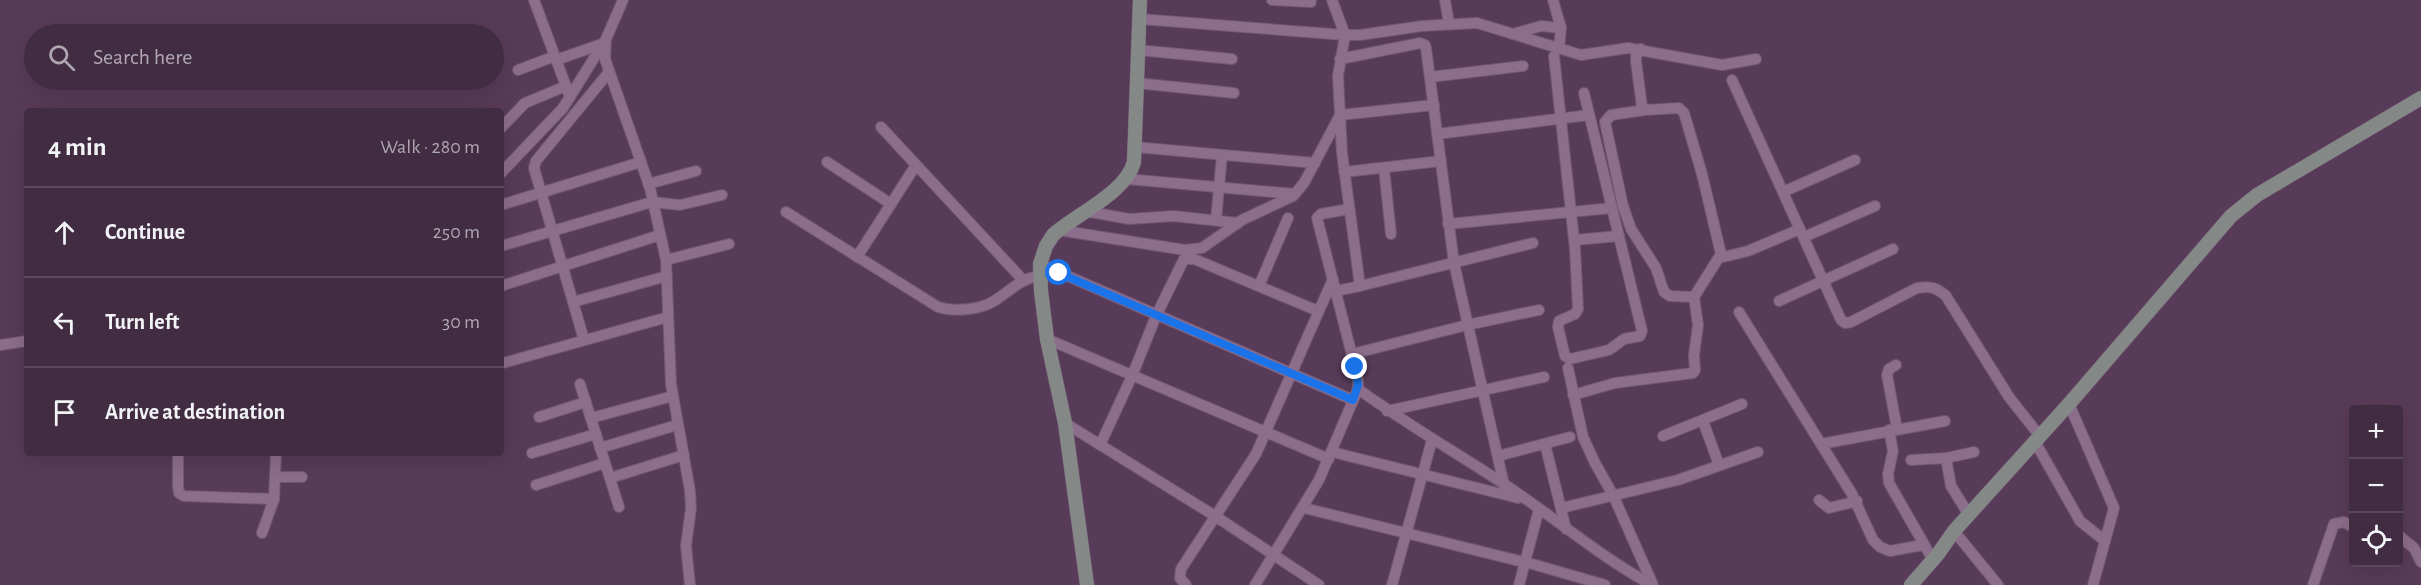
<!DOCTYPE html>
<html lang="en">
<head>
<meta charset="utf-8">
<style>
  :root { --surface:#422c42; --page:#4c384d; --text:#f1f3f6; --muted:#aea7b2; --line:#5a485b }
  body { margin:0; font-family:"Alegreya Sans",sans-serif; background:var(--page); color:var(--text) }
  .controls { position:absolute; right:18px; bottom:18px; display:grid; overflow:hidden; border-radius:6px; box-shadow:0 6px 24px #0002 }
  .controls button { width:54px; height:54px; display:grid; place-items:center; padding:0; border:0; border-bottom:2px solid var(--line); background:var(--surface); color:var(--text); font:30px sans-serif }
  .stop { position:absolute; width:18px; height:18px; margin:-14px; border:4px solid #1a73e8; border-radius:50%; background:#fff }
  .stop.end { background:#1a73e8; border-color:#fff; box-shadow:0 2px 6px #0008 }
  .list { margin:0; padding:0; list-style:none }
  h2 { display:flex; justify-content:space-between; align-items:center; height:78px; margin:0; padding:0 24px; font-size:26px }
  h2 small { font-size:20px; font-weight:400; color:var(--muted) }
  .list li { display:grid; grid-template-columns:39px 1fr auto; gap:18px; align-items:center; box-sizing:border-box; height:90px; padding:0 24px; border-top:2px solid var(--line) }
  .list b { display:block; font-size:22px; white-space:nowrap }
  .list em { font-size:20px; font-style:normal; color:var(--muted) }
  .icon { flex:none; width:33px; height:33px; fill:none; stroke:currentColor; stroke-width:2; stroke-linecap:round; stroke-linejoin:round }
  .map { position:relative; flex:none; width:2421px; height:585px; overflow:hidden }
  .search { position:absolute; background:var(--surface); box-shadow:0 6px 24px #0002; left:24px; top:24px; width:480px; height:66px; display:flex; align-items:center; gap:15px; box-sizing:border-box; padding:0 21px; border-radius:33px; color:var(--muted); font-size:22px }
  .panel { position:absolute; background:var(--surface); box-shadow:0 6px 24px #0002; left:24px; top:108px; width:480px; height:348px; border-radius:6px }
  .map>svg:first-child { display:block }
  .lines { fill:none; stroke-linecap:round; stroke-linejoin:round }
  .street-casing { stroke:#715871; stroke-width:12 }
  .secondary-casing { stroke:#715871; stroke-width:15 }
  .street { stroke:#8d6d8c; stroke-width:10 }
  .secondary { stroke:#848987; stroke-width:14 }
  .route { stroke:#1a73e8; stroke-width:8 }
</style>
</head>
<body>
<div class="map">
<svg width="2421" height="585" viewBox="0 0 2421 585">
  <rect width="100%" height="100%" fill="#583b58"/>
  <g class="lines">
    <g class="street-casing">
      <g id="street">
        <path d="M534,0l36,97"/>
        <path d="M623,0l-17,39 -1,20 45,129 16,72 5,124 19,107 1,17 -5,38 4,39"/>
        <path d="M1272,0l39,2"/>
        <path d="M1332,0l13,35 -7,41 4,77 18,133 173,-43"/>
        <path d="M1445,0l4,24"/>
        <path d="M1553,0l8,28 -2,21"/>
        <path d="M1140,19l205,16h15l62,-9 55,-3 104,32 47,-7 94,17 34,-6"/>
        <path d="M1513,34l28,-8 20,2"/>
        <path d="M1138,50l94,9"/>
        <path d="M1554,56l21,193 3,60 -3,5 -16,7 -1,6 7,29 5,3 39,-9 15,-11 16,-3 2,-5 -58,-238"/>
        <path d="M1340,59l80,-16 5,2 1,3 28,215 50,222"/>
        <path d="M556,60l46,-16"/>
        <path d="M518,70l37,-14"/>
        <path d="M1430,77l93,-11"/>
        <path d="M1732,80l109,240 4,3 6,-1 66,-34c13,-2 19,-1 29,8l63,101 30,38"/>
        <path d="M1136,83l98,10"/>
        <path d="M1645,110l-34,5 -6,7 18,84 8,23 25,39 8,24 6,4 24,1"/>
        <path d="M881,127l142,153"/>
        <path d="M501,128l24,-25 41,-17"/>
        <path d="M1437,134l152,-19"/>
        <path d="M1135,147l180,16"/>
        <path d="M827,162l64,42"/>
        <path d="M1384,168l7,66"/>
        <path d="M1344,172l97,-11"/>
        <path d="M501,173l62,-65 41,-66"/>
        <path d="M1127,179l168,15"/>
        <path d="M648,184l48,-13"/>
        <path d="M1783,192l72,-32"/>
        <path d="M501,205l140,-43"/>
        <path d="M1085,211l44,8 44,-3 65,7"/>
        <path d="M786,212l152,95c15,5 42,3 56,-6 15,-9 27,-23 45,-25"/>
        <path d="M1216,220l6,-65"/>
        <path d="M1448,224l164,-16"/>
        <path d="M1058,230l127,20 17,-2 40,-28 51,-24 11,-13 36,-68 94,-10"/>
        <path d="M1804,237l71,-31"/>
        <path d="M1574,240l45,-4"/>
        <path d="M501,246l151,-44 28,3 42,-10"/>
        <path d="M857,257l59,-92"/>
        <path d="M1719,258l29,-7 52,-22"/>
        <path d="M666,260l63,-16"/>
        <path d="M1040,264l313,136"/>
        <path d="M501,286l159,-51"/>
        <path d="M1259,286l29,-68"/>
        <path d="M1336,291l24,-5"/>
        <path d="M1779,301l114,-52"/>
        <path d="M573,302l94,-26"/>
        <path d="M1739,312l113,182 21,46 7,7 10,4 33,-6"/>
        <path d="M1047,339l282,120"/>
        <path d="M584,340l-50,-172 2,-7 73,-89"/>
        <path d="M0,345l27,-4"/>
        <path d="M1352,354l115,-29 72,-15"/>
        <path d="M503,363l165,-46"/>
        <path d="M1896,365l-7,4 -2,6 10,54"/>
        <path d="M1568,368l15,69 12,26 18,32 40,90"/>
        <path d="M580,384l39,123"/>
        <path d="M1358,389c47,34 97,63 146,95 50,33 95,72 148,101"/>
        <path d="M1573,395l42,-12 78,-10 2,-3 -1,-15 4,-30 -4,-28 27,-43 -19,-80 -18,-61 -5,-5 -34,2 -3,-3 -6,-46v-5l5,-7"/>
        <path d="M2069,404l45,104 -9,33"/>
        <path d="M1387,411l157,-34"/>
        <path d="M539,417l47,-15"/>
        <path d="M591,418l82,-22"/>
        <path d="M1703,421l16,44"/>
        <path d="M1065,423l150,93 104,69"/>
        <path d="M1889,430l4,21 -5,23 1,9 44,77"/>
        <path d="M1663,436l79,-32"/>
        <path d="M2034,440l46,81 25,20 -12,44"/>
        <path d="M1545,444l21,85"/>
        <path d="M1821,444l124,-23"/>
        <path d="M1100,445l32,-69 24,-60 28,-57h10l124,52"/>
        <path d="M600,448l77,-23"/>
        <path d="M1332,452l186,46"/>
        <path d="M178,453v34l1,6 5,3 90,3 2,-46"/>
        <path d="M532,453l64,-19"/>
        <path d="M1498,456l72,-19"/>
        <path d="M1946,458l5,28 18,29"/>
        <path d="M1911,460l35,-2 28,-6"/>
        <path d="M276,477h26"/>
        <path d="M610,478l74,-23"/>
        <path d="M536,485l69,-22"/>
        <path d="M1819,500l10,8 28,-7"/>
        <path d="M1304,508l232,57 69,20"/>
        <path d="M1561,508l117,-28 80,-28"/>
        <path d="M1954,531l44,54"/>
        <path d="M262,533l12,-34"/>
        <path d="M2398,535l16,13 7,14"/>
        <path d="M1186,585l-6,-7 1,-9 75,-115 77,-175"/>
        <path d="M1255,585l64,-105 39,-91v-10l-41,-161 4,-4 28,-5"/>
        <path d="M1392,585l40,-145"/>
        <path d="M1519,585l20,-76"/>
        <path d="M2313,585l21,-61 10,-2 10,6"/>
      </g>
    </g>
    <g class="secondary-casing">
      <g id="secondary">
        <path d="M1087,585l-22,-162 -18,-84 -6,-48 -1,-27 6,-18 7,-11c23,-21 73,-42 81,-73l6,-162"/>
        <path d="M1911,585l27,-31 16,-23 115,-127 162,-188 26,-21 164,-97"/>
      </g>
    </g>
    <use href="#street" class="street"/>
    <use href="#secondary" class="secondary"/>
  </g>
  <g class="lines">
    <path class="route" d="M1059,273l294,127 5,-15 -3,-18"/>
  </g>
</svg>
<div class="controls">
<button>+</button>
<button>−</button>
<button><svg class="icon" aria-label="locate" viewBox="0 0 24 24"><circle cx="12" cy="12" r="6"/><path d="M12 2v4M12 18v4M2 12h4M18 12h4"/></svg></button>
</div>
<div class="stop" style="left:1059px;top:273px"></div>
<div class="stop end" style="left:1355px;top:367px"></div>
<div class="search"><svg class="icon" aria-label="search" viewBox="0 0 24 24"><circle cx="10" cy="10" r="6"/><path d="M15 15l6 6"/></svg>Search here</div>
<section class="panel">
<h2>4 min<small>Walk · 280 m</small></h2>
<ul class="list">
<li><svg class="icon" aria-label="ahead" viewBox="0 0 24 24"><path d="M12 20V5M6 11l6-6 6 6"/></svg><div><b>Continue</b></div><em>250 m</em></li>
<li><svg class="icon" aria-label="left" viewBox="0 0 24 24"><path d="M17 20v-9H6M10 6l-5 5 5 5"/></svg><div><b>Turn left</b></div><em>30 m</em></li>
<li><svg class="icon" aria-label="arrive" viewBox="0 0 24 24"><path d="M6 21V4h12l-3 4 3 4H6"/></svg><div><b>Arrive at destination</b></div></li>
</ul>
</section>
</div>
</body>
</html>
